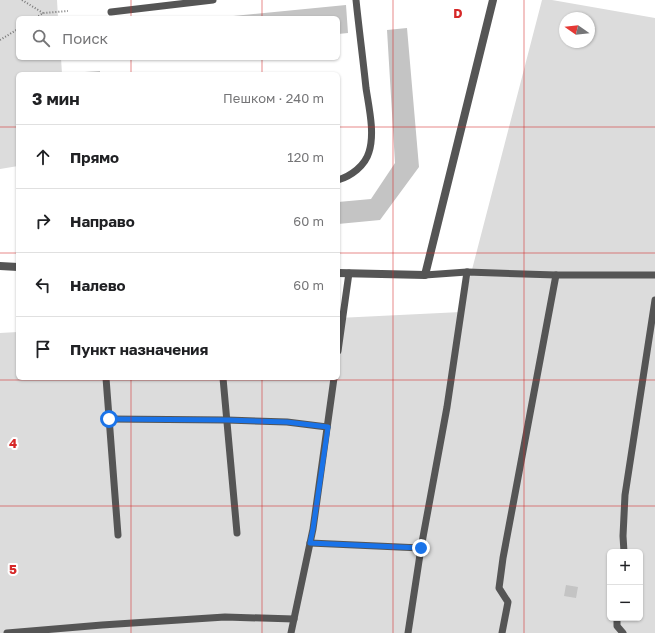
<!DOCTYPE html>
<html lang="ru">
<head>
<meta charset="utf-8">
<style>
  :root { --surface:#fff; --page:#f2f2f2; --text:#202124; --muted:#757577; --line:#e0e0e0 }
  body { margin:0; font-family:"Golos Text",sans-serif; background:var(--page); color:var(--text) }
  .controls { position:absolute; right:12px; bottom:12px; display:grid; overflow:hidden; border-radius:6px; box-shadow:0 1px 3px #0004 }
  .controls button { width:36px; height:36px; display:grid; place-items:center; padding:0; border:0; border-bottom:1px solid var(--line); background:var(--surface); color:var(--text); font:20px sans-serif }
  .compass { position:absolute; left:559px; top:12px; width:36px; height:36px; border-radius:50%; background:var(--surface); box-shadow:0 1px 3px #0004; rotate:284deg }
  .stop { position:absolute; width:12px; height:12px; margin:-9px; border:3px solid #1a73e8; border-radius:50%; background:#fff }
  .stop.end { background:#1a73e8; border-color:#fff; box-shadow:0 1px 4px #0008 }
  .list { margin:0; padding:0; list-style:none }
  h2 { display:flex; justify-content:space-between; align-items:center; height:52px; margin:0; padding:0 16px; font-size:17px }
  h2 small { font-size:13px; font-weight:400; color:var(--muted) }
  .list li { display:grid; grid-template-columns:26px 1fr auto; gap:12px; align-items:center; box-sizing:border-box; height:64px; padding:0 16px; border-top:1px solid var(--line) }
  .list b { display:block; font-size:15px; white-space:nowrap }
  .list em { font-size:13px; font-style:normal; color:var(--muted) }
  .icon { flex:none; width:22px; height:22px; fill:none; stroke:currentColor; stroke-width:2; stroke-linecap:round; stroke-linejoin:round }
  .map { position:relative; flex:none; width:655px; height:633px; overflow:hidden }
  .search { position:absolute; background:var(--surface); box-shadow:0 1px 3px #0004; left:16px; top:16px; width:324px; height:44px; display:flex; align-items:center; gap:10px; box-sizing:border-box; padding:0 14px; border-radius:6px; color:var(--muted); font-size:15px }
  .panel { position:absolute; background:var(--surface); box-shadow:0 1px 3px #0004; left:16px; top:72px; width:324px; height:308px; border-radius:6px }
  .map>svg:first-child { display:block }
  .green { fill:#dcdcdc; fill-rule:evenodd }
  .building { fill:#c4c4c4 }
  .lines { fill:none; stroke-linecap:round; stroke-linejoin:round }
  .path { stroke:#777; stroke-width:2; stroke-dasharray:1 2; stroke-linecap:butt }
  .service { stroke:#555; stroke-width:7 }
  .minor { stroke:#555; stroke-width:8 }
  .route { stroke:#1a73e8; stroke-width:5 }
  .grid { fill:none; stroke:#d62828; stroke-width:1; stroke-opacity:0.55 }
  .grid-label { font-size:13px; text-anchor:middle; font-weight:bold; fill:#d62828; stroke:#fff; stroke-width:4; stroke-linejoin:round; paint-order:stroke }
</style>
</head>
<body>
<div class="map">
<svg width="655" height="633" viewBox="0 0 655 633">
  <rect width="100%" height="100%" fill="#fff"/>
  <g class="green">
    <path d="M0,0h57l1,18h-40v40h43l1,16h-44v92l-18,3z"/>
    <path d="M542,0h10l103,18v615h-655v-300l18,-1v46h320v-60l123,-6zM565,18h24v24h-24zM610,552h30v66h-30z"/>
  </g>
  <g class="building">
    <path d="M346,5l2,28 -10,1v-16h-115v-1z"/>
    <path d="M407,28l12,139 -39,53 -42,4v-22l33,-3 24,-36 -8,-133z"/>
    <path d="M100,71v3h-31v-1z"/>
    <path d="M566,585l12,2 -2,11 -12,-2z"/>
  </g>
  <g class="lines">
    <g class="path">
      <path d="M22,0l21,13"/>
      <path d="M36,18l7,-5 25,-2"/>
      <path d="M0,40l18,-11"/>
    </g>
    <g class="service">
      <path d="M111,12l102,-12"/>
      <path d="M338,180c13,-4 27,-14 31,-28 6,-19 0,-44 -3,-64 -3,-29 -7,-59 -10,-88"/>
      <path d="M425,275l42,-3 89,3h99"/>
      <path d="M338,351l11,-78"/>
      <path d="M106,378l12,157"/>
      <path d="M223,378l14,155"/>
      <path d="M109,419l118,1 60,2 40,5"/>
      <path d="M310,543l111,5"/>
      <path d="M624,552l-1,-16 2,-41 30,-195"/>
      <path d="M617,618v8l6,7"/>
      <path d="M7,633l95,-8 123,-8 69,2"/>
      <path d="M291,633l22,-104 21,-151"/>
      <path d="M408,633l13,-85 26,-141 20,-135"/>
      <path d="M502,633l6,-31 -9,-14 4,-30 53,-283"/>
    </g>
    <g class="minor">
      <path d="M0,266l18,1"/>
      <path d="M338,273l87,2 68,-275"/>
    </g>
  </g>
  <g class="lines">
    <path class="route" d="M109,419l118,1 60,2 41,5 -15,102 -3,14 111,5"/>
  </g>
  <path class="grid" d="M131,0v18M262,0v18M393,0v633M524,0v633M131,58v16M262,58v16M0,127h18M338,127h317M0,253h18M338,253h317M131,378v255M262,378v255M0,380h655M0,506h655"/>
  <g class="grid-label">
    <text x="458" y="18">D</text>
    <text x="13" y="448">4</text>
    <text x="13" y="574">5</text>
  </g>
</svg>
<div class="controls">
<button>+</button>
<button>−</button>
</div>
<svg class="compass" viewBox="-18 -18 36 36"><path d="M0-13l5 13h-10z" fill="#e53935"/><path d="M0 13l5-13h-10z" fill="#757577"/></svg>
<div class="stop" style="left:109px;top:419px"></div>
<div class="stop end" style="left:421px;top:548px"></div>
<div class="search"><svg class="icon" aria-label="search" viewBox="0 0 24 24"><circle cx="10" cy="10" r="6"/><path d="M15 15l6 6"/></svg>Поиск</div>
<section class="panel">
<h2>3 мин<small>Пешком · 240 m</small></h2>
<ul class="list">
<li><svg class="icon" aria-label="ahead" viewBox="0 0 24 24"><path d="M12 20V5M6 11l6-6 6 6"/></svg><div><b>Прямо</b></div><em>120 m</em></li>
<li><svg class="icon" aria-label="right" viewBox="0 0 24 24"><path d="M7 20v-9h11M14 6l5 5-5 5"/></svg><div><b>Направо</b></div><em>60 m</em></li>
<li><svg class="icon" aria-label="left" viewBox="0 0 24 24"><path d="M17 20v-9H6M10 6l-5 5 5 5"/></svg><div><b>Налево</b></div><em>60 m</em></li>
<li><svg class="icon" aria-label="arrive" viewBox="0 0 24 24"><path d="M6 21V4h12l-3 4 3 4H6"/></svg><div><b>Пункт назначения</b></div></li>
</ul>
</section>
</div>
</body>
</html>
